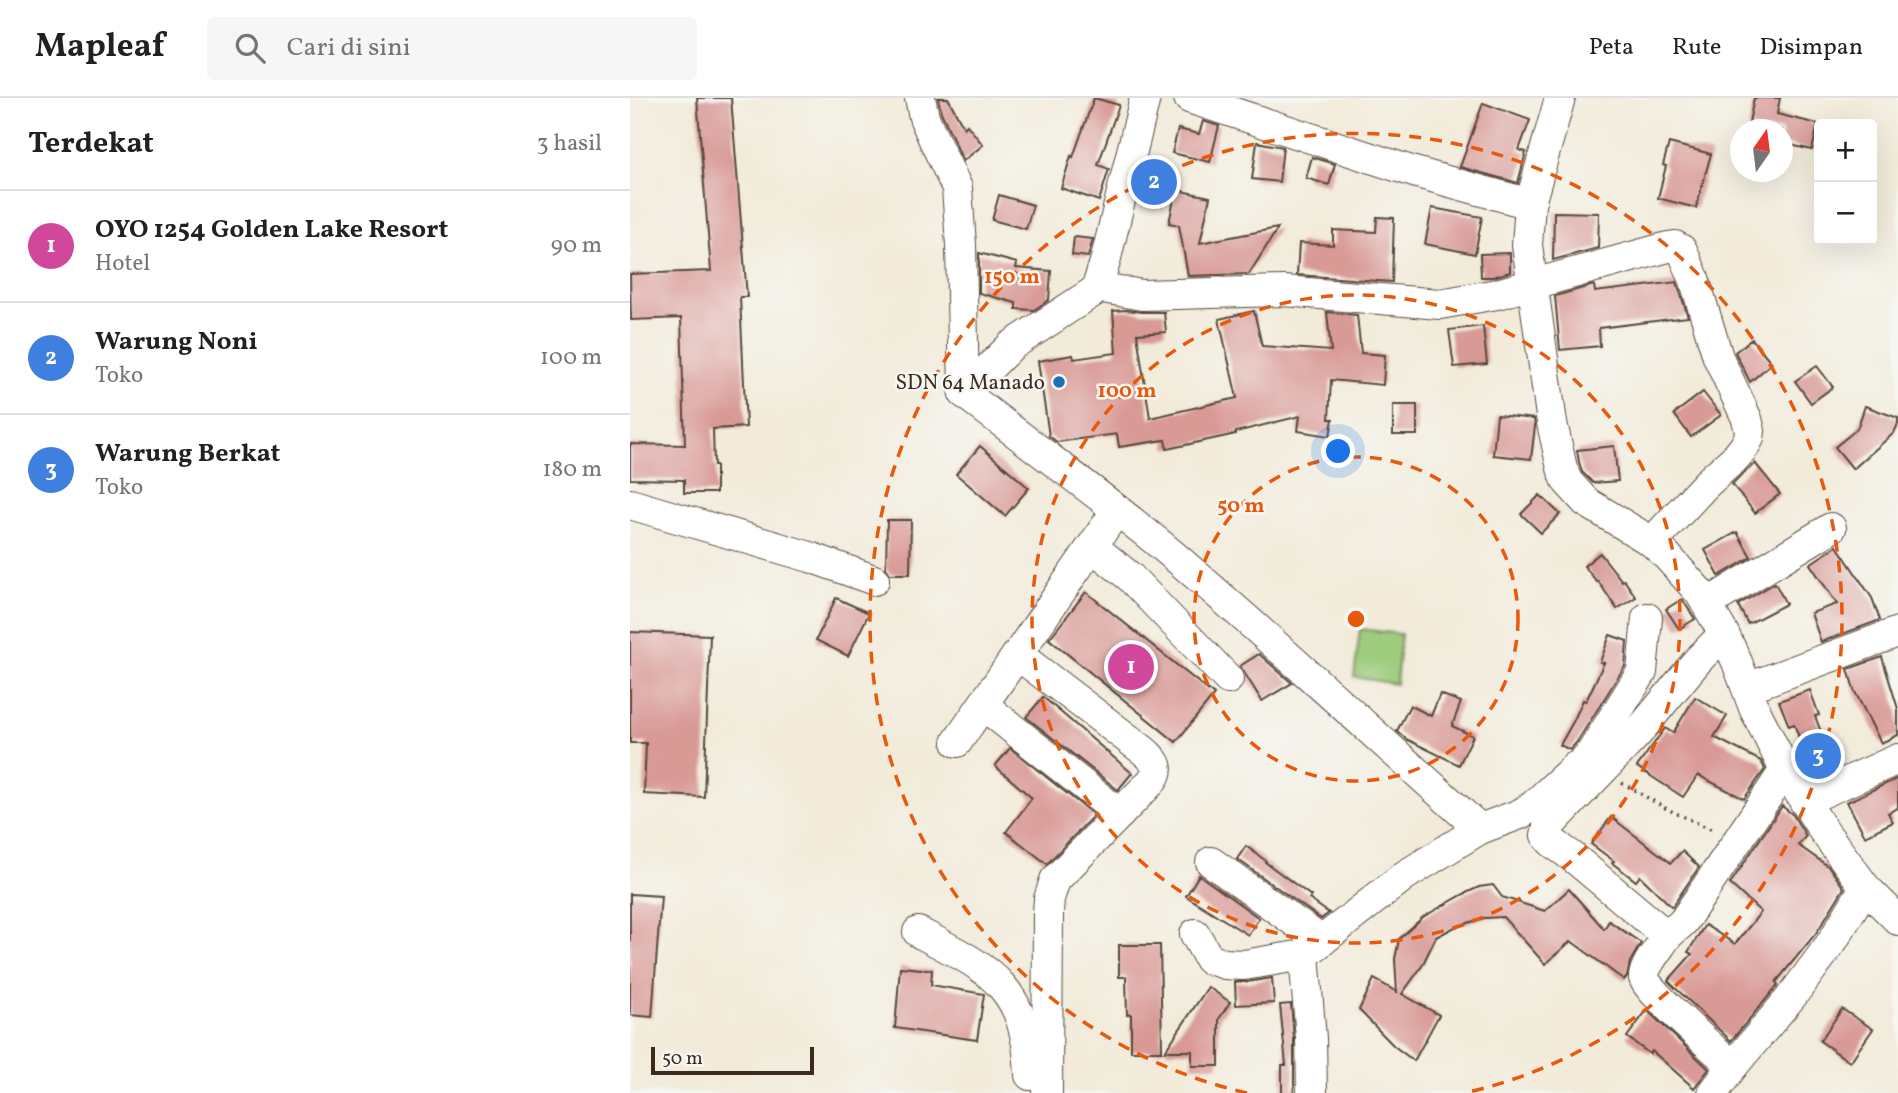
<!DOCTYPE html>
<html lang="id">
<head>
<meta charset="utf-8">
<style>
  :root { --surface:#fff; --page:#f6f6f6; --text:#202124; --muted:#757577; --line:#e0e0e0; --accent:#ea580c }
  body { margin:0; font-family:Vollkorn,serif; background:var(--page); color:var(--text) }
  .controls { position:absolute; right:21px; top:21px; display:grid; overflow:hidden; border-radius:7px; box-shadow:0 7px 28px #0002 }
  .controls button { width:63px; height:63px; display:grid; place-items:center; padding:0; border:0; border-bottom:2px solid var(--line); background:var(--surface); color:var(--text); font:35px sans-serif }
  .compass { position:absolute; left:1100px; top:21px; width:63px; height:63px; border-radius:50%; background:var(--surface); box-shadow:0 7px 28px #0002; rotate:14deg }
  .scale { position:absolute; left:21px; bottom:18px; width:163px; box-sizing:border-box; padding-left:7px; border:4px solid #3b2a1e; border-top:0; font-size:19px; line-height:24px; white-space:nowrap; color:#3b2a1e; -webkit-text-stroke:5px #f6f6f2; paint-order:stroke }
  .you { position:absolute; left:709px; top:354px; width:24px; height:24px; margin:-18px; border:5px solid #fff; border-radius:50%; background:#1a73e8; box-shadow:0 0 0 10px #1a73e833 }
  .badge { display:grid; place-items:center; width:46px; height:46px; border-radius:50%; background:var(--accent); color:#fff; font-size:23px; font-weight:700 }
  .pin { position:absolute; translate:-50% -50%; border:4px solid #fff; box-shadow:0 2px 7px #0006 }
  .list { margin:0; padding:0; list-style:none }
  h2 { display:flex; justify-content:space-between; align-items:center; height:91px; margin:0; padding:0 28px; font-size:30px }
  h2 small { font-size:23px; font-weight:400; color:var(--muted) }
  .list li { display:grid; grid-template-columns:46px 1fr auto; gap:21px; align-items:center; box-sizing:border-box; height:112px; padding:0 28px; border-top:2px solid var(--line) }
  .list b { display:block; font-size:26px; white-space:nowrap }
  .list p { margin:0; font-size:23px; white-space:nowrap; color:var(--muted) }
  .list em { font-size:23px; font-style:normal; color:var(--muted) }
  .icon { flex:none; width:38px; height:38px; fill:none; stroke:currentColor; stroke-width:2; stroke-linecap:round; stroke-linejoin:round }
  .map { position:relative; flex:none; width:1268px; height:995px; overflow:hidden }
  header { display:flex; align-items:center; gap:42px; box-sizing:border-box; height:98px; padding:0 35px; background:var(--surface); border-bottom:2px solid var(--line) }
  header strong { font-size:33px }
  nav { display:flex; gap:38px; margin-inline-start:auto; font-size:24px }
  .search { width:490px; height:63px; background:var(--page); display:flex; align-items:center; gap:18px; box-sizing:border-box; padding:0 24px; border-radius:7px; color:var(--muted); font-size:26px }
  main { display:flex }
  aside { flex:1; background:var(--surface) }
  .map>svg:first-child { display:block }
  .green { fill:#9ccc7c; stroke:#6c7b4d; stroke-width:2 }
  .building { fill:#d99a96 }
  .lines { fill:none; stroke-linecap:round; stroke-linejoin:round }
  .minor-casing { stroke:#56473a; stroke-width:32 }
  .path { stroke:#56473a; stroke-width:3.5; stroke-dasharray:2 5; stroke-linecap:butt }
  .minor { stroke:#fff; stroke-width:30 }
  .ring { fill:none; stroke:#e8590c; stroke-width:3.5; stroke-dasharray:12 9 }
  .poi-dot { fill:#1f6fb2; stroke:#f6f6f2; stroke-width:2.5 }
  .labels { text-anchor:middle; stroke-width:5; stroke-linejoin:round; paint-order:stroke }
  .poi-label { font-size:21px; fill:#3b2a1e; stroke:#f6f6f2; text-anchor:end }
  .centre { fill:#e8590c; stroke:#f6f6f2; stroke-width:3.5 }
  .ring-label { font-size:21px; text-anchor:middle; font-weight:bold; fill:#e8590c; stroke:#f6f6f2; stroke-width:5; stroke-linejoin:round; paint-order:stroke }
</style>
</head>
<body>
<header>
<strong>Mapleaf</strong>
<div class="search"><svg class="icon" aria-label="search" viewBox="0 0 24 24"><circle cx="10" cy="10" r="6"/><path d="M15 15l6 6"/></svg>Cari di sini</div>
<nav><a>Peta</a><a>Rute</a><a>Disimpan</a></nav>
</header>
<main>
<aside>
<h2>Terdekat<small>3 hasil</small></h2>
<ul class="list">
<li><span class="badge" style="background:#d1479c">1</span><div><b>OYO 1254 Golden Lake Resort</b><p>Hotel</p></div><em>90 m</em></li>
<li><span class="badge" style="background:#3f7fe0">2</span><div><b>Warung Noni</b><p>Toko</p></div><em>100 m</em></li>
<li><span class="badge" style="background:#3f7fe0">3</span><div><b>Warung Berkat</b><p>Toko</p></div><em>180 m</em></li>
</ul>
</aside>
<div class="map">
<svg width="1268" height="995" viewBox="0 0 1268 995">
  <rect width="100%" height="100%" fill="#f6f6f2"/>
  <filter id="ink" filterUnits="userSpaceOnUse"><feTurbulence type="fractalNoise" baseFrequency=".0143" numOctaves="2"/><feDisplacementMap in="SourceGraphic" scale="14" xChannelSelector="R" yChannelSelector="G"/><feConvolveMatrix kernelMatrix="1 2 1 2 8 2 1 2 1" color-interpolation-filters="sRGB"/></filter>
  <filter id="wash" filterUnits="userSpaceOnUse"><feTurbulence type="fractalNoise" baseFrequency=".00686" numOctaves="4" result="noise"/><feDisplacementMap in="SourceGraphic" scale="28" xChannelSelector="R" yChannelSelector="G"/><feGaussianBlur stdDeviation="1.57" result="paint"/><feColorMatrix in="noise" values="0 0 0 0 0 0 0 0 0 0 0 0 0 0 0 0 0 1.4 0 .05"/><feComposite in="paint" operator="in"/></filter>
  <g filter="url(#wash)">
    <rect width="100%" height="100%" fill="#f2ebda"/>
    <path class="green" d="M730,531l41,5 -5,50 -42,-7z"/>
    <g id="blocks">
      <g class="building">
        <path d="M67,0h34l16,199h-7l6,130 -33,2 1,36h2v28h-32v-13l-54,-1v-35l55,1 -4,-127 -50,2 -1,-46 81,-3z"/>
        <path d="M308,0h10l16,30 3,-3 16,20 -20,16 -22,-49z"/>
        <path d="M464,0l25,7 -21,60 11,4 -10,32 -38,-13 10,-32 2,1z"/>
        <path d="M1124,0h26l-3,16 41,10 -6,26 -30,-7v-13h-20l-14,-3z"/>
        <path d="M853,5l47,17 -11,30 7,2 -8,31 -58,-16z"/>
        <path d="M573,23l16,5 -9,36 -38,-9 6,-24 21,5z"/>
        <path d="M627,44l26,5 -4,35 -27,-3z"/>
        <path d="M1039,45l42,11 -15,54 -38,-10 8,-32 -3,-1z"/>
        <path d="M682,59l23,7 -6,21 -23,-7z"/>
        <path d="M515,74l20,3 -3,18 -19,-5z"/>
        <path d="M546,92l34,7 -10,46 78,-15 -29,46 -61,2 -9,-51 -10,-2z"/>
        <path d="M369,97l34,10 -7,24 -34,-9z"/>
        <path d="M802,110l50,9 -7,37 -50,-10z"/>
        <path d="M924,114l45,1 -1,35 -45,12z"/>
        <path d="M747,119l17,1 -2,64 -95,-7 2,-32 34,2v-15l43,2z"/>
        <path d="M444,139l19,2 -5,18 -16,-2z"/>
        <path d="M349,155l38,10 -1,5 35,3 -2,29 -15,10 -18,-1v-6l-37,-10z"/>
        <path d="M880,155v19l-17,5h-12l-1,-23z"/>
        <path d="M1047,184l11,35 -89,11 1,18 -40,4 -5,-54 39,-11 1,7z"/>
        <path d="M496,212l16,2h22l2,20 -29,2 13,84 87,-20 -18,-79 35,-8 8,35 69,5 -4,-39 30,3 4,38 24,2 -2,30 -52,-5 -2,39h4l-3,17 -32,-5 2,-15 -64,16v2l-69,15 -2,-9 -46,7 -2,-13 -60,8 -8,-6 -11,-75 35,-6 1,4 42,-6 -3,-42z"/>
        <path d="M853,228l4,38 -33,3 -5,-37z"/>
        <path d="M1122,241l20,24 -22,19 -15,-30z"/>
        <path d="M1187,268l16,21 -22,16 -16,-22z"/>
        <path d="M1073,294l18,23 -30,22 -17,-23z"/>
        <rect x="763" y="307" width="24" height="30"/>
        <path d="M1235,308l33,12v6l-4,9 -41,36 -18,-22 22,-18z"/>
        <path d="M867,317l37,4 1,7 -4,33 -38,-4z"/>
        <path d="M350,348l49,42 -24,28 -49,-42z"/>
        <path d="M984,348l4,35 -25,2 -11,-11 -3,-10 -2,-12z"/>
        <path d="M1125,365l25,31 -25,19 -23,-29z"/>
        <path d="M910,397l20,19 -19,19 -20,-19z"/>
        <path d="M257,422h24l-1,54h-20l-4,-6z"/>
        <path d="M1107,434l14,25 -32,19 -14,-26z"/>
        <path d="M1207,448l35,52 8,22 -59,22 -10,-29 26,-9 -27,-40z"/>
        <path d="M970,455l22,28 2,-1 12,17 -19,12 -19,-28 -1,1 -13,-16z"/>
        <path d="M1145,485l11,21 -38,20 -10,-19z"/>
        <path d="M456,494l128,103 -38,47 -127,-103z"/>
        <path d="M206,500l33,15 -21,43 -32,-16z"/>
        <path d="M1052,501l13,20 -16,10 -13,-20z"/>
        <path d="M0,534l80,3 -6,162 -60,-3 2,-51h-16z"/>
        <path d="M980,537l17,6 -2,25 -48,76 -7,8 -10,-5 14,-25 9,-20 3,1 18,-38 -4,-1z"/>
        <path d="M629,556l33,29 -30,18 -22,-35z"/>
        <path d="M1252,559l16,52v26l-17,8 -27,-53 -6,-21z"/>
        <path d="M1180,592l9,25 -4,1 19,51 -21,8 -19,-51 -5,2 -10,-25z"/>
        <path d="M810,596l21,8 -9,24 21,10 -14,29 -53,-26 -9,-8 13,-26 21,11z"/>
        <path d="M413,599l89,76 -14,17 -92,-73z"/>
        <path d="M1065,599l32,19 -13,21 47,24 4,8 -21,30 -46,-24 -15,22 -46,-30 28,-39 8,5z"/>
        <path d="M380,650l84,67 -47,49 -41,-32 26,-34 -37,-32z"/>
        <path d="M1268,680v30l-10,5 5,9 -28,14 -18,-34z"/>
        <path d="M1152,708l11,9 13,21 -8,9 31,22 15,21 -27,44 -41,50 2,3 -47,56 -63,-60 24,-27 -4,-2 17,-27 30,19 26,-32 -31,-28z"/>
        <path d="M981,719l60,46 11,-12 17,16 -27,40 -32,-31 -4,5 -24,-18 2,-2 -23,-17z"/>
        <path d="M616,748l20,15 -1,1 46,34 -2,3 20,14 -8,6 -84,-60z"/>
        <path d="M569,777l60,43 -11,17 -62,-39z"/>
        <path d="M863,787l9,12 43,14 24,-22 35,40 5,-8 32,22 -11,19 -3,15 -3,3 -53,-39 -26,23 -42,-47 -19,1 -29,9 -19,10 -14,29 -20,28 37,21 -25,46 -20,-15 -35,-36 15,-31 23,13 -2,-33 4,-20 24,-22 41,-23 15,-7z"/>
        <path d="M0,796l31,2 -9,121 -22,-2z"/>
        <path d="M489,847h41l2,106h-31v-37l-4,1 -1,-38h-7z"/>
        <path d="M270,869l32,3 -1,15 53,9 -7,46 -82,-12z"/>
        <path d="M642,880l2,25 -38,2 -1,-23h12z"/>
        <path d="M578,889l22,15 -11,17v47h-27v-15h-27z"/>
        <path d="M661,906l3,35v54h-12v-28h4l-6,-60z"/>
        <path d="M1212,911l31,20 -23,33 -30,-21z"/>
        <path d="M1017,912l62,59 -15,19 -42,-37 -2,3 -23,-17z"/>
      </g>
    </g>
  </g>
  <g filter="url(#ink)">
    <use href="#blocks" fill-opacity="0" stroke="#56473a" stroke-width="2"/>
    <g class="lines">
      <g class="minor-casing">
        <g id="minor">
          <path d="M290,0l4,19 10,23 23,48 4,57 3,148c70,55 143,106 210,163 104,89 204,182 306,273l-76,47 -100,79 -60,10 -19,-1 -16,-5 -14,-25"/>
          <path d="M559,0l225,74 116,32"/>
          <path d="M930,0l-30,106 -3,41 25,178 10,45 5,13 19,21 66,40 15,14 33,37 24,41 13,28 17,46 31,62 38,60 42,57 -33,55 -40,54 -59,70 -20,27"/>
          <path d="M467,189l45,8 142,-4 156,13 57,-10 171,-47 7,-1 7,4 12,28 24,79 29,62 3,12 -1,7 -5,9 -8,10 -30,27 -54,58"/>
          <path d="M334,295l47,-47 82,-54 4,-5 8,-25 40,-164"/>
          <path d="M0,406l180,53 64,23"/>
          <path d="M463,449l37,30 98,102"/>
          <path d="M1077,506l124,-76"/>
          <path d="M1094,536l-26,26 -62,75 -88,92 -2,8 6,7 22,16 93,78 16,-14 102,-152"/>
          <path d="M388,557l126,96c13,11 18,18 6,32l-95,97 -6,19 -1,13 -1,181"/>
          <path d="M1117,590l151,-56"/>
          <path d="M353,607l137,109"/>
          <path d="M327,644l160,-232"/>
          <path d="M1174,703l94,-42"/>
          <path d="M850,731l40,-15 13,-8 42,-39 5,-2 11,-12 51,-81 5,-54"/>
          <path d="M581,764l111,79"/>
          <path d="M1235,789l33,33"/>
          <path d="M288,834c73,38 108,53 112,143"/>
          <path d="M1037,838c-6,10 -24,31 -23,42 2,12 75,76 89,88"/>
          <path d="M674,857l7,83 1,55"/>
        </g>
      </g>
      <path class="path" d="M992,685l45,26 48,22"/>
      <use href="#minor" class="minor"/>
    </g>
  </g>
  <g class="ring">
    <circle cx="726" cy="521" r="162"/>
    <circle cx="726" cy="521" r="324"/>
    <path d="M617 995A486 486 0 1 1 835 995"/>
  </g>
  <circle class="poi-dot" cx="429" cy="284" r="7"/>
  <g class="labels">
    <g class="poi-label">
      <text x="415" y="291">SDN 64 Manado</text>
    </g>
  </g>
  <circle cx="726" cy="521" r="10" class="centre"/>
  <g class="ring-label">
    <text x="382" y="185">150 m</text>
    <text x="497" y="299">100 m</text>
    <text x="611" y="414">50 m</text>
  </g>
</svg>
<div class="controls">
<button>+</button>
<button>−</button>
</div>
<svg class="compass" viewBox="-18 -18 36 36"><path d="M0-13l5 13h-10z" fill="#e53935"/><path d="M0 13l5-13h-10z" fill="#757577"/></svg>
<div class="scale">50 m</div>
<div class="you"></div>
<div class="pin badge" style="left:501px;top:569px;background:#d1479c">1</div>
<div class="pin badge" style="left:524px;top:84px;background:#3f7fe0">2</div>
<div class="pin badge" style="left:1188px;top:658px;background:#3f7fe0">3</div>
</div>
</main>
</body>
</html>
